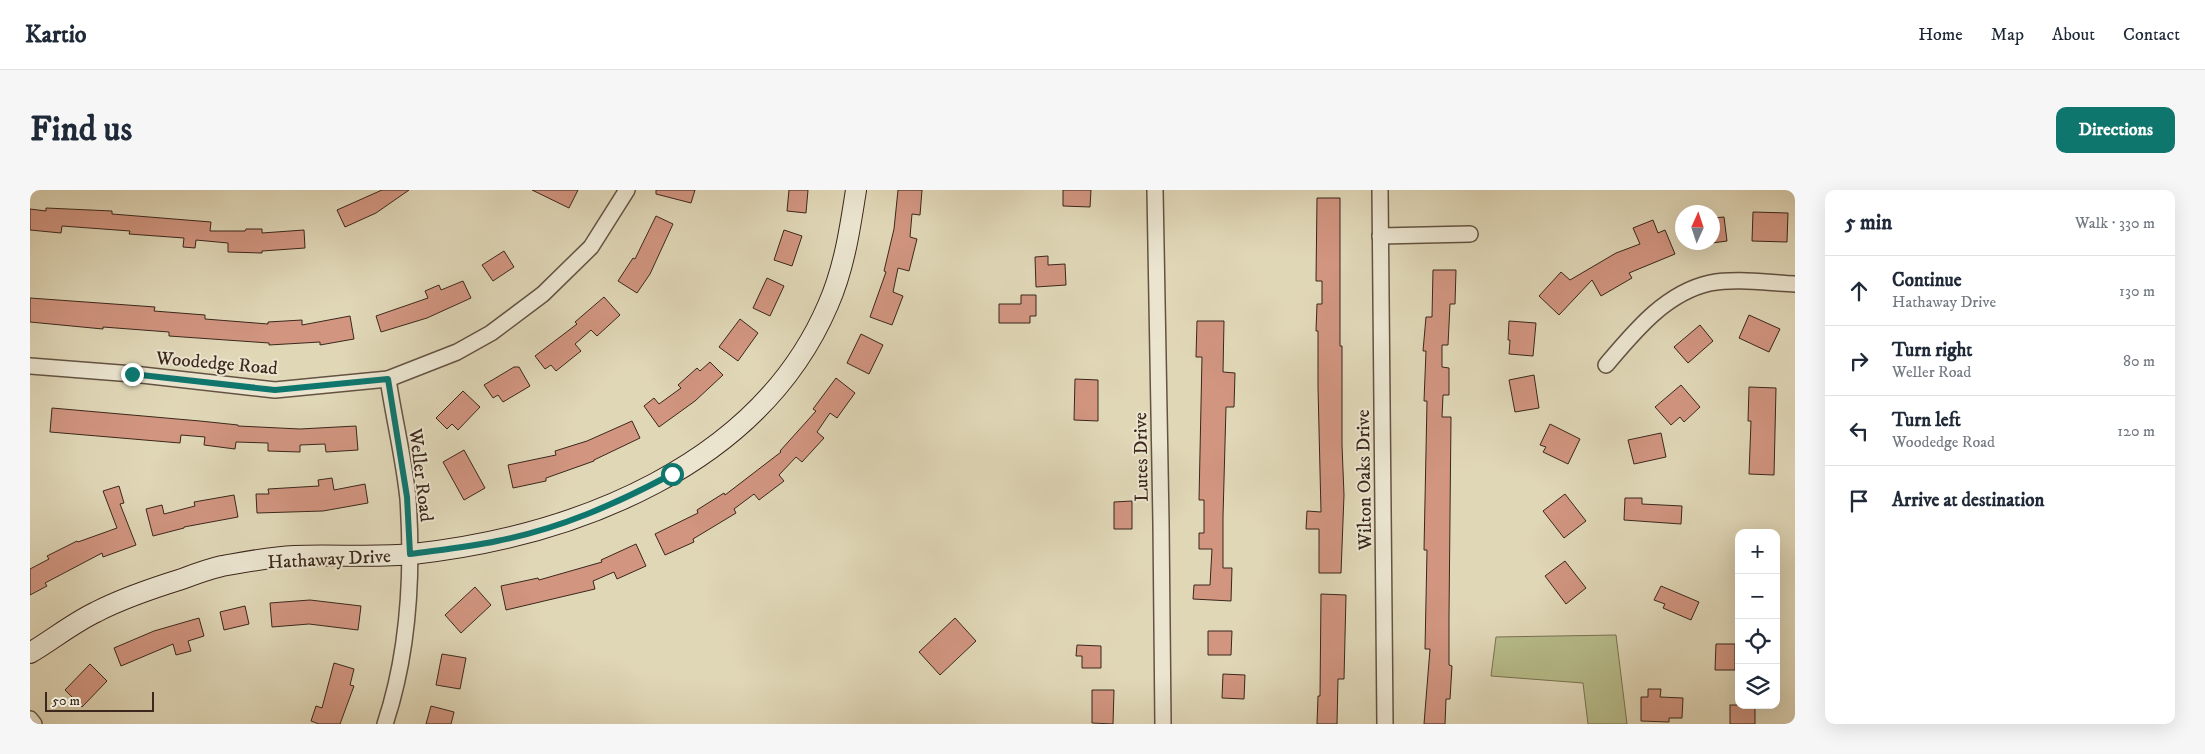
<!DOCTYPE html>
<html lang="en">
<head>
<meta charset="utf-8">
<style>
  :root { --surface:#fff; --page:#f6f6f7; --text:#1f2937; --muted:#747a83; --line:#e0e1e3; --accent:#0f766e }
  body { margin:0; font-family:"IM FELL DW Pica",serif; background:var(--page); color:var(--text) }
  .controls { position:absolute; right:15px; bottom:15px; display:grid; overflow:hidden; border-radius:10px; box-shadow:0 5px 20px #0002 }
  .controls button { width:45px; height:45px; display:grid; place-items:center; padding:0; border:0; border-bottom:1px solid var(--line); background:var(--surface); color:var(--text); font:25px sans-serif }
  .compass { position:absolute; left:1645px; top:15px; width:45px; height:45px; border-radius:50%; background:var(--surface); box-shadow:0 5px 20px #0002; rotate:3deg }
  .scale { position:absolute; left:15px; bottom:12px; width:109px; box-sizing:border-box; padding-left:5px; border:2px solid #3b271c; border-top:0; font-size:14px; line-height:18px; white-space:nowrap; color:#3b271c; -webkit-text-stroke:4px #ebe5d0; paint-order:stroke }
  .stop { position:absolute; width:15px; height:15px; margin:-11px; border:4px solid #0f766e; border-radius:50%; background:#fff }
  .stop.end { background:#0f766e; border-color:#fff; box-shadow:0 1px 5px #0008 }
  .list { margin:0; padding:0; list-style:none }
  h2 { display:flex; justify-content:space-between; align-items:center; height:65px; margin:0; padding:0 20px; font-size:21px }
  h2 small { font-size:16px; font-weight:400; color:var(--muted) }
  .list li { display:grid; grid-template-columns:32px 1fr auto; gap:15px; align-items:center; box-sizing:border-box; height:70px; padding:0 20px; border-top:1px solid var(--line) }
  .list b { display:block; font-size:19px; white-space:nowrap }
  .list p { margin:0; font-size:16px; white-space:nowrap; color:var(--muted) }
  .list em { font-size:16px; font-style:normal; color:var(--muted) }
  .icon { flex:none; width:28px; height:28px; fill:none; stroke:currentColor; stroke-width:2; stroke-linecap:round; stroke-linejoin:round }
  .map { position:relative; flex:none; width:1765px; height:534px; overflow:hidden; border-radius:10px }
  header { display:flex; align-items:center; gap:30px; box-sizing:border-box; height:70px; padding:0 25px; background:var(--surface); border-bottom:1px solid var(--line) }
  header strong { font-size:24px }
  nav { display:flex; gap:28px; margin-inline-start:auto; font-size:18px }
  .intro { display:flex; align-items:center; justify-content:space-between; box-sizing:border-box; height:120px; padding:0 30px }
  h1 { margin:0; font-size:35px }
  .button { padding:12px 22px; border-radius:10px; background:var(--accent); color:#fff; font-size:18px; font-weight:700 }
  main { display:flex; gap:30px; padding:0 30px }
  aside { flex:1; background:var(--surface); border-radius:10px; box-shadow:0 5px 20px #0002 }
  .map>svg:first-child { display:block }
  .green { fill:#b7bd8b; stroke:#797254 }
  .building { fill:#d19580; stroke:#3b271c }
  .lines { fill:none; stroke-linecap:round; stroke-linejoin:round }
  .street-casing { stroke:#645343; stroke-width:18 }
  .secondary-casing { stroke:#3b271c; stroke-width:22 }
  .street { stroke:#ebe5d0; stroke-width:15 }
  .secondary { stroke:#ebe5d0; stroke-width:20 }
  .route { stroke:#0f766e; stroke-width:6 }
  .labels { text-anchor:middle; stroke-width:4; stroke-linejoin:round; paint-order:stroke }
  .street-label { font-size:19px; fill:#3b271c; stroke:#ebe5d0 }
</style>
</head>
<body>
<header>
<strong>Kartio</strong>
<nav><a>Home</a><a>Map</a><a>About</a><a>Contact</a></nav>
</header>
<div class="intro"><h1>Find us</h1><a class="button">Directions</a></div>
<main>
<div class="map">
<svg width="1765" height="534" viewBox="0 0 1765 534">
  <rect width="100%" height="100%" fill="#e0d7b7"/>
  <filter id="stains"><feTurbulence type="fractalNoise" baseFrequency=".004" numOctaves="4"/><feColorMatrix values="0 0 0 0 .2 0 0 0 0 .09 0 0 0 0 .02 0 0 0 .5 -.17"/></filter>
  <radialGradient id="worn" r=".72"><stop offset=".6" stop-color="#630" stop-opacity="0"/><stop offset="1" stop-color="#630" stop-opacity=".3"/></radialGradient>
  <path class="green" d="M1586,445l11,89h-39l-5,-41 -92,-7 5,-39z"/>
  <g class="building">
    <path d="M352,0h27l-33,23 -31,14 -8,-17z"/>
    <path d="M502,0h46l-9,18z"/>
    <path d="M626,0h39l-4,13 -35,-9z"/>
    <path d="M759,0h19l-2,23 -19,-2z"/>
    <path d="M868,0h24l-2,25 -8,-1 -2,23 7,2 -8,32 -11,-3 -5,24 10,4 -11,29 -22,-8 16,-45 -2,-1 10,-42z"/>
    <path d="M1033,0h28l-1,17 -27,-1z"/>
    <path d="M1287,8h23v148h2v99l2,50 -3,78h-22v-44h-13l1,-18 14,1 -3,-125v-56h-2l1,-27h5v-23h-6z"/>
    <path d="M16,18l66,3v3l99,8 -1,9h35l1,-2h16v4l42,-3 1,18 -43,3v2l-34,-1v-9l-32,-3 -1,8 -12,-1 1,-9 -55,-4 1,-3 -68,-5 -1,7 -31,-3v-21l16,2z"/>
    <path d="M1723,22l35,1 -1,29 -35,-1z"/>
    <path d="M626,26l17,8 -23,50 -13,19 -19,-12 15,-23 2,1z"/>
    <path d="M1694,27l3,24 -15,2v-25z"/>
    <path d="M1623,30l5,13 7,-3 10,24 -46,19 3,5 -31,18 -9,-16 -33,35 -20,-19 22,-24 9,8 46,-27 24,-9 -7,-16z"/>
    <path d="M754,40l18,6 -10,30 -18,-6z"/>
    <path d="M474,61l10,16 -21,14 -11,-16z"/>
    <path d="M1018,66v9l17,-1 1,21 -30,2 -1,-30z"/>
    <path d="M1403,80h23l-1,34h-5l-2,41h-6v22l7,1v27h-6l-1,22h9l-2,199v49l3,1 -2,33h-4l-1,25h-21l6,-75h-5l2,-99h-3l3,-149h-3l2,-50h-3l3,-34h6z"/>
    <path d="M737,88l17,8 -14,30 -17,-8z"/>
    <path d="M433,91l8,17 -44,20 -46,14 -5,-16 52,-18 -3,-7 14,-6 2,5z"/>
    <path d="M991,105h15v21h-6v7h-31v-19h22z"/>
    <path d="M574,107l16,18 -23,21 -6,-6 -16,14 6,7 -25,20 -5,-6 -6,4 -10,-13 42,-32 -2,-2z"/>
    <path d="M0,108l125,9 -1,4 51,4v4l63,5v-2l34,-2v5l48,-9 4,23 -34,6v-3l-51,3v-2l-100,-7v-4l-66,-5v2l-73,-7z"/>
    <path d="M1719,125l31,14 -11,23 -30,-14z"/>
    <path d="M710,129l18,14 -20,28 -19,-14z"/>
    <path d="M1167,131h27l-1,51 12,1 -1,34h-8l-3,110v51h9l-1,33 -38,-2 1,-14h16l2,-36h-13v-16h5v-33h-5l3,-143h-6z"/>
    <path d="M1479,131l27,2 -3,33 -24,-2 1,-14h-2z"/>
    <path d="M1670,135l13,16 -25,22 -14,-16z"/>
    <path d="M831,144l22,11 -14,29 -22,-11z"/>
    <path d="M680,172l13,13 -28,26 -36,26 -15,-21 10,-8 5,6 22,-16 -3,-3 19,-17 3,3z"/>
    <path d="M484,177h5l11,19 -27,16 -5,-7 -5,3 -9,-13z"/>
    <path d="M1504,185l5,33 -24,4 -6,-32z"/>
    <path d="M806,188l19,15 -18,25 -7,-5 -13,19 7,6 -22,24 -6,-5 -17,18 5,6 -25,19 -5,-6 -20,15 2,4 -43,26 1,3 -29,13 -10,-21 43,-21 -1,-3 27,-17 1,2 56,-43 -1,-1 36,-40 -3,-2z"/>
    <path d="M1045,189l23,1v41l-24,-1z"/>
    <path d="M1651,195l19,22 -16,15 -4,-5 -9,8 -16,-18z"/>
    <path d="M1719,197l27,1 -2,87 -25,-1 2,-53h-3z"/>
    <path d="M433,201l17,16 -22,23 -6,-6 -5,5 -11,-11z"/>
    <path d="M22,218l148,13 38,4v1l62,3 56,-3 2,24 -32,2 -1,-8 -25,1v7l-32,-1v-8l-32,-1 -1,7 -31,-4 1,-8 -24,-2 -1,8 -130,-11z"/>
    <path d="M602,231l8,17 -46,22v1l-48,17v3l-33,7 -5,-23 48,-10 -1,-4 32,-10z"/>
    <path d="M1520,234l30,15 -12,25 -25,-12 3,-5 -6,-2z"/>
    <path d="M1631,243l5,24 -32,7 -6,-24z"/>
    <path d="M434,260l21,38 -21,12 -21,-38z"/>
    <path d="M302,288l2,12 31,-6 3,19 -45,8 -66,2 -1,-19h13l-1,-5 51,-3 -1,-6z"/>
    <path d="M89,296l5,17 -4,1 16,41 -33,12 -1,-4 -57,30 2,3 -17,9v-26l19,-10 -2,-3 30,-15 1,1 39,-14 -14,-37z"/>
    <path d="M1535,304l21,27 -22,17 -21,-27z"/>
    <path d="M204,305l4,22 -54,10v1l-31,8 -7,-27 16,-4 2,9 31,-8 -1,-4z"/>
    <path d="M1595,308h17v6l40,2 -1,18 -57,-4z"/>
    <path d="M1102,311v28h-18v-27z"/>
    <path d="M606,354l10,22 -29,13 -3,-7 -21,9 2,8 -89,21 -5,-24 37,-8 1,2 63,-18 -1,-2z"/>
    <path d="M1535,371l21,27 -20,16 -21,-28z"/>
    <path d="M1631,396l38,16 -8,18 -28,-12 2,-4 -11,-4z"/>
    <path d="M445,397l16,18 -30,28 -16,-18z"/>
    <path d="M1291,404l25,1 -2,84h-6l-1,45h-20l1,-28h2z"/>
    <path d="M280,410l51,6 -3,24 -49,-6 -37,3 -2,-24z"/>
    <path d="M215,416l4,18 -25,6 -4,-18z"/>
    <path d="M169,428l5,18 -16,5 3,10 -15,4 -3,-11 -52,22 -7,-18 40,-17z"/>
    <path d="M925,428l21,23 -36,34 -21,-23z"/>
    <path d="M1178,441h24l-1,24h-23z"/>
    <path d="M1686,454h19v26h-20z"/>
    <path d="M1047,455l24,1v22h-19v-12h-6z"/>
    <path d="M412,464l24,4 -6,31 -24,-4z"/>
    <path d="M304,473l20,6 -4,16 4,1 -14,38h-21l-8,-3 5,-15 6,2z"/>
    <path d="M60,474l17,17 -25,26 -17,-17z"/>
    <path d="M1193,484l22,1 -1,24 -22,-1z"/>
    <path d="M1618,499h13l-1,8 23,1 -1,20h-13v4l-28,-1v-24h7z"/>
    <path d="M1062,500h22l-1,34 -21,-1z"/>
    <rect x="1700" y="515" width="25" height="19"/>
    <path d="M401,516l23,6 -3,12h-25z"/>
  </g>
  <g class="lines">
    <g class="street-casing">
      <g id="street">
        <path d="M1125,0l6,333 2,201"/>
        <path d="M1350,0l5,534"/>
        <path d="M1350,46l90,-2"/>
        <path d="M1576,175c28,-33 59,-72 104,-82 27,-5 58,0 85,1"/>
        <path d="M0,176l103,8 142,16 113,-11 69,-27 34,-19 52,-39 48,-47 36,-57"/>
        <path d="M0,529l4,5"/>
        <path d="M355,534c24,-72 28,-150 23,-225 -4,-40 -14,-80 -20,-120"/>
      </g>
    </g>
    <g class="secondary-casing">
      <path id="secondary" d="M0,463c22,-13 43,-30 66,-41 27,-14 57,-24 86,-33 13,-5 27,-10 40,-13 23,-4 48,-9 72,-10 39,-2 79,2 119,-2 162,-18 346,-88 415,-249 16,-36 22,-76 28,-115"/>
    </g>
    <use href="#street" class="street"/>
    <use href="#secondary" class="secondary"/>
  </g>
  <g class="lines">
    <path class="route" d="M102,184l143,16 113,-11 19,118 3,57c29,-4 59,-7 87,-13 62,-12 119,-37 175,-67"/>
  </g>
  <g class="labels">
    <g class="street-label">
      <text transform="translate(187 172) rotate(5)" y="7">Woodedge Road</text>
      <text transform="translate(1110 267) rotate(-91)" y="7">Lutes Drive</text>
      <text transform="translate(392 285) rotate(83)" y="7">Weller Road</text>
      <text transform="translate(1333 290) rotate(-91)" y="7">Wilton Oaks Drive</text>
      <text transform="translate(299 368) rotate(-3)" y="7">Hathaway Drive</text>
    </g>
  </g>
  <rect width="100%" height="100%" filter="url(#stains)"/>
  <rect width="100%" height="100%" fill="url(#worn)"/>
</svg>
<div class="controls">
<button>+</button>
<button>−</button>
<button><svg class="icon" aria-label="locate" viewBox="0 0 24 24"><circle cx="12" cy="12" r="6"/><path d="M12 2v4M12 18v4M2 12h4M18 12h4"/></svg></button>
<button><svg class="icon" aria-label="layers" viewBox="0 0 24 24"><path d="M12 4l9 5-9 5-9-5zM3 14l9 5 9-5"/></svg></button>
</div>
<svg class="compass" viewBox="-18 -18 36 36"><path d="M0-13l5 13h-10z" fill="#e53935"/><path d="M0 13l5-13h-10z" fill="#747a83"/></svg>
<div class="scale">50 m</div>
<div class="stop" style="left:642px;top:284px"></div>
<div class="stop end" style="left:102px;top:184px"></div>
</div>
<aside>
<h2>5 min<small>Walk · 330 m</small></h2>
<ul class="list">
<li><svg class="icon" aria-label="ahead" viewBox="0 0 24 24"><path d="M12 20V5M6 11l6-6 6 6"/></svg><div><b>Continue</b><p>Hathaway Drive</p></div><em>130 m</em></li>
<li><svg class="icon" aria-label="right" viewBox="0 0 24 24"><path d="M7 20v-9h11M14 6l5 5-5 5"/></svg><div><b>Turn right</b><p>Weller Road</p></div><em>80 m</em></li>
<li><svg class="icon" aria-label="left" viewBox="0 0 24 24"><path d="M17 20v-9H6M10 6l-5 5 5 5"/></svg><div><b>Turn left</b><p>Woodedge Road</p></div><em>120 m</em></li>
<li><svg class="icon" aria-label="arrive" viewBox="0 0 24 24"><path d="M6 21V4h12l-3 4 3 4H6"/></svg><div><b>Arrive at destination</b></div></li>
</ul>
</aside>
</main>
</body>
</html>
